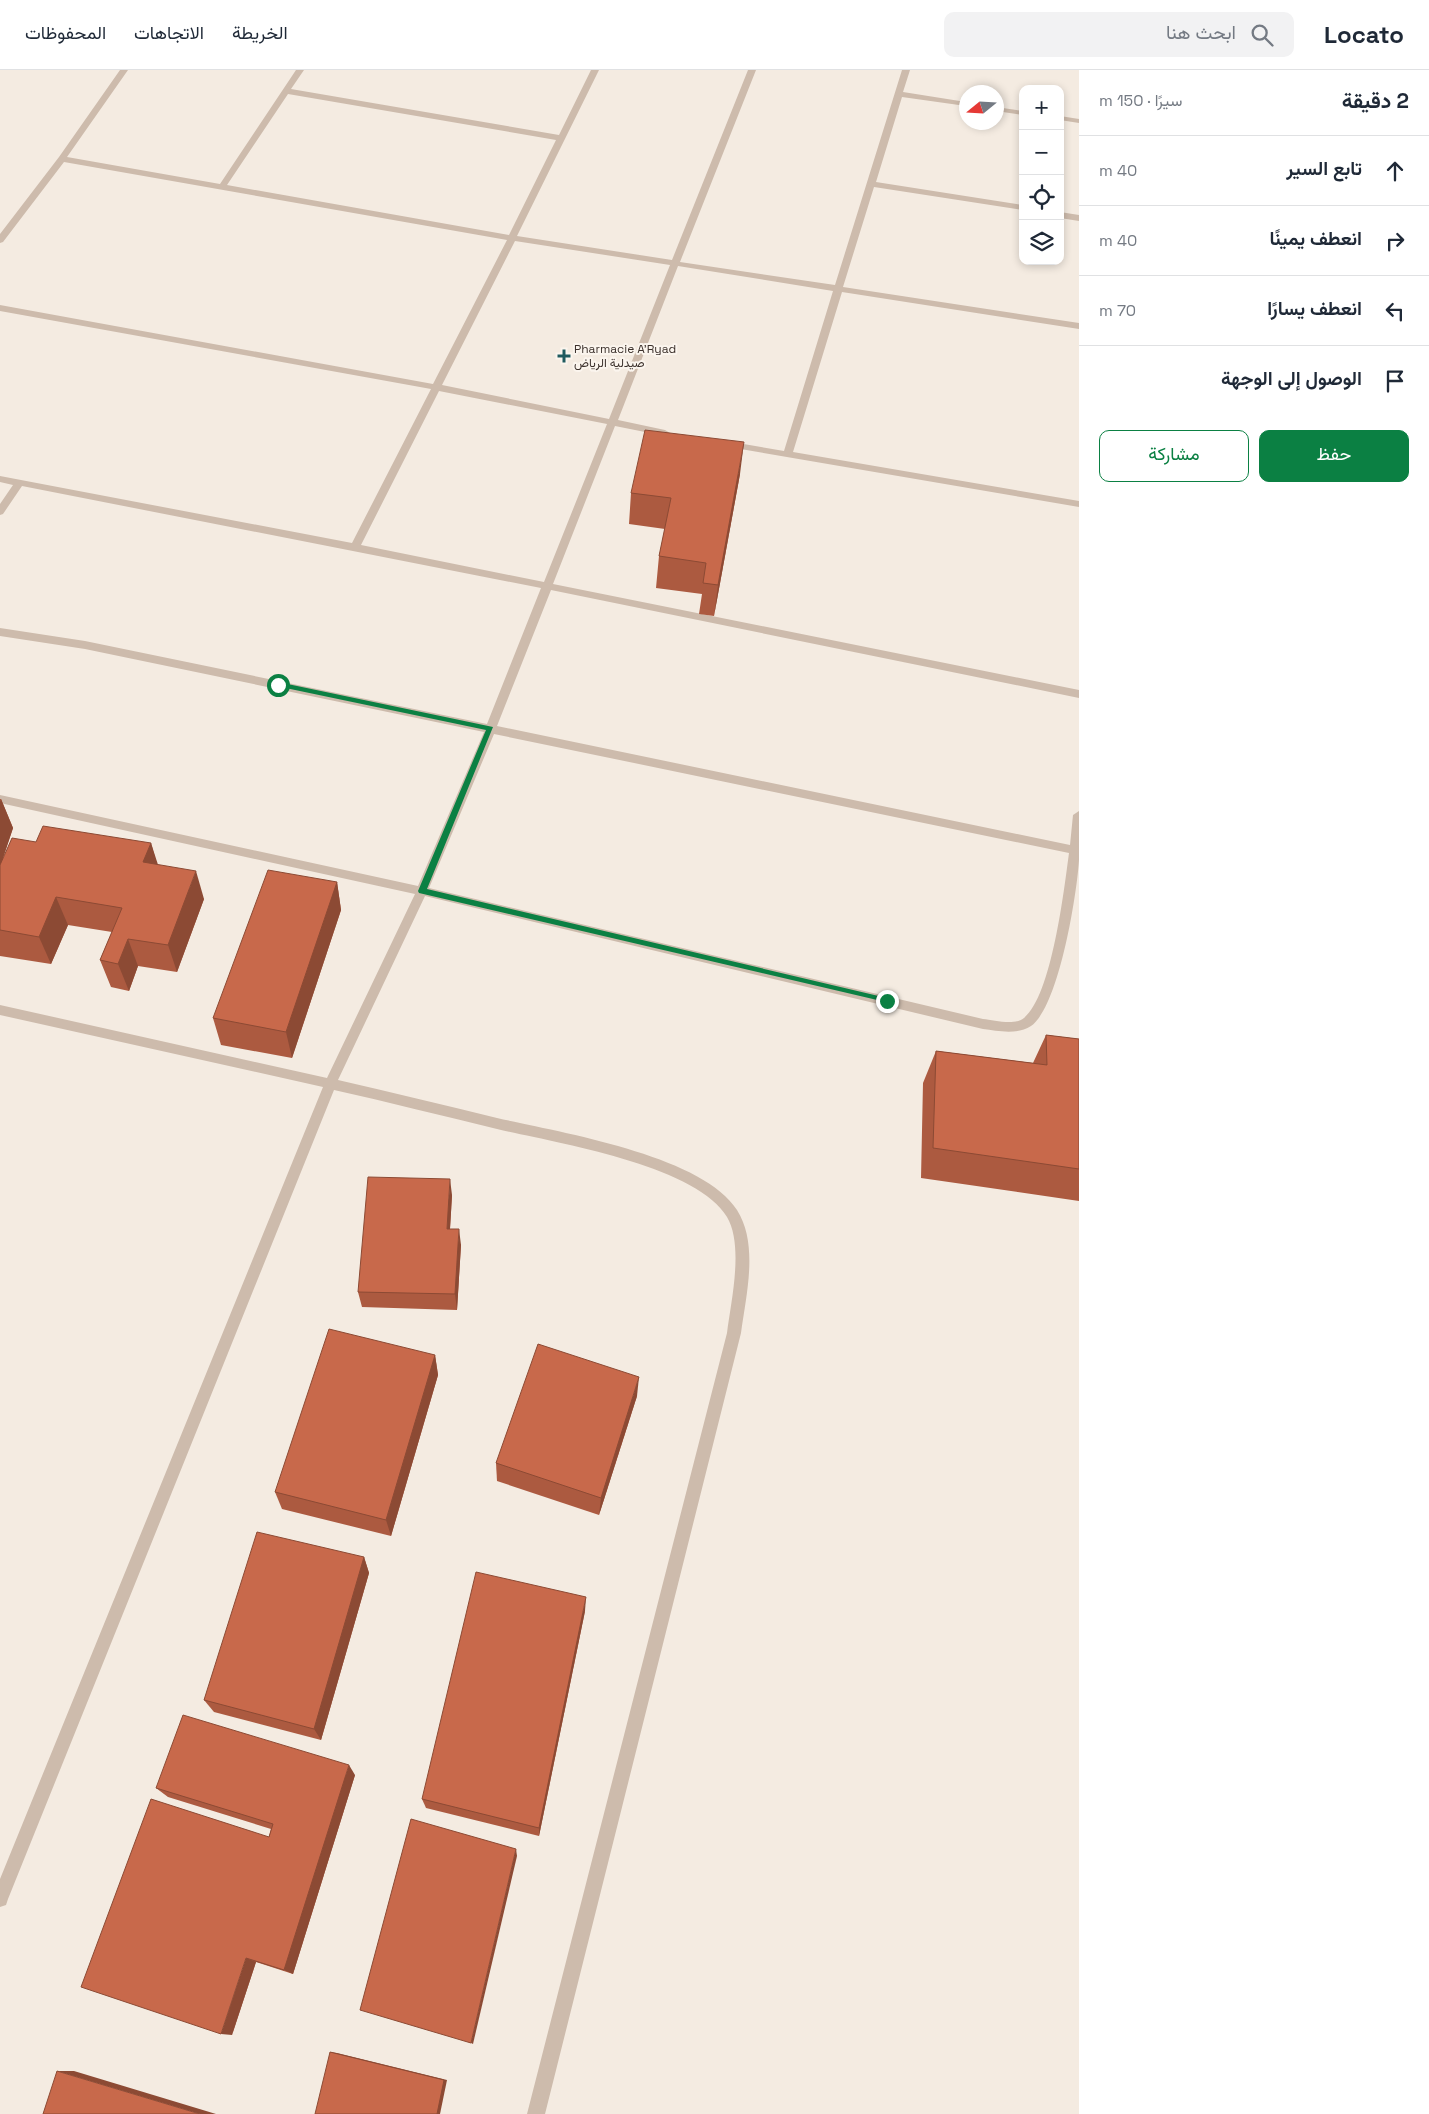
<!DOCTYPE html>
<html lang="ar">
<head>
<meta charset="utf-8">
<style>
  :root { --surface:#fff; --page:#f2f2f3; --text:#1f2937; --muted:#747a83; --line:#e0e1e3; --accent:#0b8043 }
  body { margin:0; font-family:"Space Grotesk",Vazirmatn,sans-serif; background:var(--page); color:var(--text); direction:rtl }
  .controls { position:absolute; right:15px; top:15px; display:grid; overflow:hidden; border-radius:10px; box-shadow:0 2px 8px #0003 }
  .controls button { width:45px; height:45px; display:grid; place-items:center; padding:0; border:0; border-bottom:1px solid var(--line); background:var(--surface); color:var(--text); font:25px sans-serif }
  .compass { position:absolute; left:959px; top:15px; width:45px; height:45px; border-radius:50%; background:var(--surface); box-shadow:0 2px 8px #0003; rotate:252deg }
  .stop { position:absolute; width:15px; height:15px; margin:-11px; border:4px solid #0b8043; border-radius:50%; background:#fff }
  .stop.end { background:#0b8043; border-color:#fff; box-shadow:0 1px 5px #0008 }
  .list { margin:0; padding:0; list-style:none }
  h2 { display:flex; justify-content:space-between; align-items:center; height:65px; margin:0; padding:0 20px; font-size:21px }
  h2 small { font-size:16px; font-weight:400; color:var(--muted) }
  .list li { display:grid; grid-template-columns:32px 1fr auto; gap:15px; align-items:center; box-sizing:border-box; height:70px; padding:0 20px; border-top:1px solid var(--line) }
  .list b { display:block; font-size:19px; white-space:nowrap }
  .list em { font-size:16px; font-style:normal; color:var(--muted) }
  .actions { display:flex; gap:10px; padding:15px 20px }
  .actions a { flex:1; padding:11px 0; border:1px solid var(--accent); border-radius:10px; text-align:center; font-size:18px; color:var(--accent) }
  .actions .main { background:var(--accent); color:#fff }
  .icon { flex:none; width:28px; height:28px; fill:none; stroke:currentColor; stroke-width:2; stroke-linecap:round; stroke-linejoin:round }
  .map { position:relative; flex:none; width:1079px; height:2044px; overflow:hidden; direction:ltr }
  header { display:flex; align-items:center; gap:30px; box-sizing:border-box; height:70px; padding:0 25px; background:var(--surface); border-bottom:1px solid var(--line) }
  header strong { font-size:24px }
  nav { display:flex; gap:28px; margin-inline-start:auto; font-size:18px }
  .search { width:350px; height:45px; background:var(--page); display:flex; align-items:center; gap:12px; box-sizing:border-box; padding:0 18px; border-radius:10px; color:var(--muted); font-size:19px }
  main { display:flex }
  aside { flex:1; background:var(--surface) }
  .map>svg:first-child { display:block }
  .lines { fill:none; stroke-linecap:round; stroke-linejoin:round }
  .minor { fill:#cdbbac; fill-rule:evenodd }
  .wall { fill:#ac5a40 }
  .shaded-wall { fill:#8c4a34 }
  .building { fill:#c8694b; stroke:#8c4a34 }
  .route { fill:#0b8043 }
  .poi-dot { fill:#1f5a5e; stroke:#fbf5ee; stroke-width:2 }
  .labels { text-anchor:middle; stroke-width:4; stroke-linejoin:round; paint-order:stroke }
  .far-poi-label { font-size:12px; fill:#3b302b; stroke:#fbf5ee; text-anchor:start }
</style>
</head>
<body>
<header>
<strong>Locato</strong>
<div class="search"><svg class="icon" aria-label="search" viewBox="0 0 24 24"><circle cx="10" cy="10" r="6"/><path d="M15 15l6 6"/></svg>ابحث هنا</div>
<nav><a>الخريطة</a><a>الاتجاهات</a><a>المحفوظات</a></nav>
</header>
<main>
<aside>
<h2>2 دقيقة<small>سيرًا · 150 m</small></h2>
<ul class="list">
<li><svg class="icon" aria-label="ahead" viewBox="0 0 24 24"><path d="M12 20V5M6 11l6-6 6 6"/></svg><div><b>تابع السير</b></div><em>40 m</em></li>
<li><svg class="icon" aria-label="right" viewBox="0 0 24 24"><path d="M7 20v-9h11M14 6l5 5-5 5"/></svg><div><b>انعطف يمينًا</b></div><em>40 m</em></li>
<li><svg class="icon" aria-label="left" viewBox="0 0 24 24"><path d="M17 20v-9H6M10 6l-5 5 5 5"/></svg><div><b>انعطف يسارًا</b></div><em>70 m</em></li>
<li><svg class="icon" aria-label="arrive" viewBox="0 0 24 24"><path d="M6 21V4h12l-3 4 3 4H6"/></svg><div><b>الوصول إلى الوجهة</b></div></li>
</ul>
<div class="actions"><a class="main">حفظ</a><a>مشاركة</a></div>
</aside>
<div class="map">
<svg width="1079" height="2044" viewBox="0 0 1079 2044">
  <rect width="100%" height="100%" fill="#f4ebe1"/>
  <g class="lines">
    <g class="minor">
      <path d="M120,0h8l-61,87 153,27 76,-114h8l-13,19 268,46 32,-65h8l-82,166 155,24 76,-190h8l-76,192 155,23 67,-215h8l-7,22 63,10v4l-64,-9 -26,85 147,23v5l-149,-23 -31,100 236,36v6l-237,-37 -49,160 286,49v6l-356,-61 -2,-2 5,-3 58,10 49,-160 -155,-25 -60,154 47,10 5,3 -5,3 -50,-10 -62,158 526,106v8l-528,-108 -54,136 573,119 3,-30 6,-4c0,16 0,33 0,49 -2,34 -20,147 -48,166 -14,9 -33,5 -48,3l-558,-133 -87,184c53,12 106,25 159,38 61,14 206,37 240,92 22,35 9,85 4,123l-196,781h-18l200,-781c4,-32 17,-87 0,-116 -30,-52 -174,-75 -230,-88 -54,-13 -109,-27 -163,-39l-326,809 -2,6 -6,2v-28l323,-792 -323,-72v-10l327,73 88,-184 -415,-91v-8l418,91 66,-154 -399,-83 -85,-13v-8l85,13 402,83 54,-136 -519,-102 -19,28 -3,1v-11l13,-19 -13,-3v-6l352,67 79,-154 -431,-78v-6l433,79 74,-144 -443,-78 -61,80 -3,1v-9l59,-77zM288,24l268,46 -47,95 -282,-50zM515,171l155,24 -61,154 -167,-34zM439,321l168,33 -63,158 -183,-37zM494,664l575,119c-5,37 -17,142 -45,165 -10,8 -30,2 -41,1l-554,-131z"/>
      <path d="M996,37l27,4v4l-27,-4z"/>
      <path d="M1060,46l19,3v4l-19,-3z"/>
      <path d="M1060,142l19,3v6l-19,-3z"/>
    </g>
  </g>
  <g class="wall">
    <path d="M740,404l-26,142 -15,-2 3,-20 -46,-6 3,-32 6,-27 -36,-5 2,-31z"/>
    <path d="M0,729h1l12,29 -10,30 33,-16 115,1 6,22 47,34 -27,73 -39,-6 -9,25 -18,-4 -11,-27 12,-28 -44,-7 -17,39 -51,-8z"/>
    <path d="M337,812l4,28 -49,148 -71,-13 -8,-27z"/>
    <path d="M1046,965l33,4v162l-158,-23 2,-95 13,-32 97,12z"/>
    <path d="M452,1125l-2,34 11,16 -4,65 -95,-3 -4,-15z"/>
    <path d="M435,1285l3,20 -47,161 -109,-27 -7,-17z"/>
    <path d="M637,1326l-38,119 -102,-34 -1,-18z"/>
    <path d="M364,1487l5,16 -48,167 -107,-28 -10,-12z"/>
    <path d="M585,1541l-46,225 -113,-28 -4,-9z"/>
    <path d="M355,1705l-62,199 -37,-12 -24,73 37,-198 2,-8 -103,-32 -12,-9z"/>
  </g>
  <g class="shaded-wall">
    <path d="M744,372l-4,32 -26,142 4,-31z"/>
    <path d="M1,729l12,29 -13,39v-65z"/>
    <path d="M151,773l9,28 -17,-9z"/>
    <path d="M196,801l8,28 -27,73 -9,-27z"/>
    <path d="M337,812l4,28 -49,148 -6,-26z"/>
    <path d="M56,827l12,28 -17,39 -12,-27z"/>
    <path d="M128,869l10,27 -9,25 -11,-27z"/>
    <path d="M450,1109l2,16 -3,50 -2,-16z"/>
    <path d="M459,1159l2,16 -4,65 -2,-16z"/>
    <path d="M435,1285l3,20 -47,161 -5,-16z"/>
    <path d="M639,1307l-2,19 -38,119 2,-17z"/>
    <path d="M364,1487l5,16 -48,167 -7,-11z"/>
    <path d="M586,1527l-1,14 -46,225v-8z"/>
    <path d="M349,1695l6,10 -62,199 -9,-4z"/>
    <path d="M516,1779l1,7 -44,188 -2,-1z"/>
    <path d="M246,1888l10,4 -24,73 -11,-1z"/>
    <path d="M330,1982l7,1 110,27 -7,34h-3z"/>
    <path d="M57,2001h17l142,43h-16z"/>
  </g>
  <g class="building">
    <path d="M645,360l99,12 -26,143 -15,-2 3,-20 -47,-7 12,-58 -40,-5z"/>
    <path d="M43,756l108,17 -8,19 53,9 -28,74 -40,-6 -10,25 -18,-4 22,-52 -66,-11 -17,40 -39,-7v-65l12,-27 24,4z"/>
    <path d="M268,800l69,12 -51,150 -73,-14z"/>
    <path d="M1046,965l33,4v130l-146,-21 3,-97 111,14z"/>
    <path d="M368,1107l82,2 -3,50h12l-4,65 -97,-2z"/>
    <path d="M329,1259l106,26 -49,165 -111,-28z"/>
    <path d="M538,1274l101,33 -38,121 -105,-35z"/>
    <path d="M257,1462l107,25 -50,172 -110,-29z"/>
    <path d="M476,1502l110,25 -47,231 -117,-29z"/>
    <path d="M183,1645l166,50 -65,205 -38,-12 -25,76 -140,-47 70,-188 118,38 4,-13 -117,-36z"/>
    <path d="M411,1749l105,30 -45,194 -111,-33z"/>
    <path d="M330,1982l114,28 -7,34h-122z"/>
    <path d="M57,2001l143,43h-157z"/>
  </g>
  <path class="route" d="M278,612l215,45 -66,162 460,109 4,3 -1,2 -471,-110 -1,-2 68,-161 -210,-44 -1,-1z"/>
  <path class="poi-dot" d="M561.5 278.5h5v5h5v5h-5v5h-5v-5h-5v-5h5z"/>
  <g class="labels">
    <g class="far-poi-label">
      <text x="574" y="283">Pharmacie A'Ryad<tspan x="574" dy="14">صيدلية الرياض</tspan></text>
    </g>
  </g>
</svg>
<div class="controls">
<button>+</button>
<button>−</button>
<button><svg class="icon" aria-label="locate" viewBox="0 0 24 24"><circle cx="12" cy="12" r="6"/><path d="M12 2v4M12 18v4M2 12h4M18 12h4"/></svg></button>
<button><svg class="icon" aria-label="layers" viewBox="0 0 24 24"><path d="M12 4l9 5-9 5-9-5zM3 14l9 5 9-5"/></svg></button>
</div>
<svg class="compass" viewBox="-18 -18 36 36"><path d="M0-13l5 13h-10z" fill="#e53935"/><path d="M0 13l5-13h-10z" fill="#747a83"/></svg>
<div class="stop" style="left:278px;top:615px"></div>
<div class="stop end" style="left:887px;top:931px"></div>
</div>
</main>
</body>
</html>
